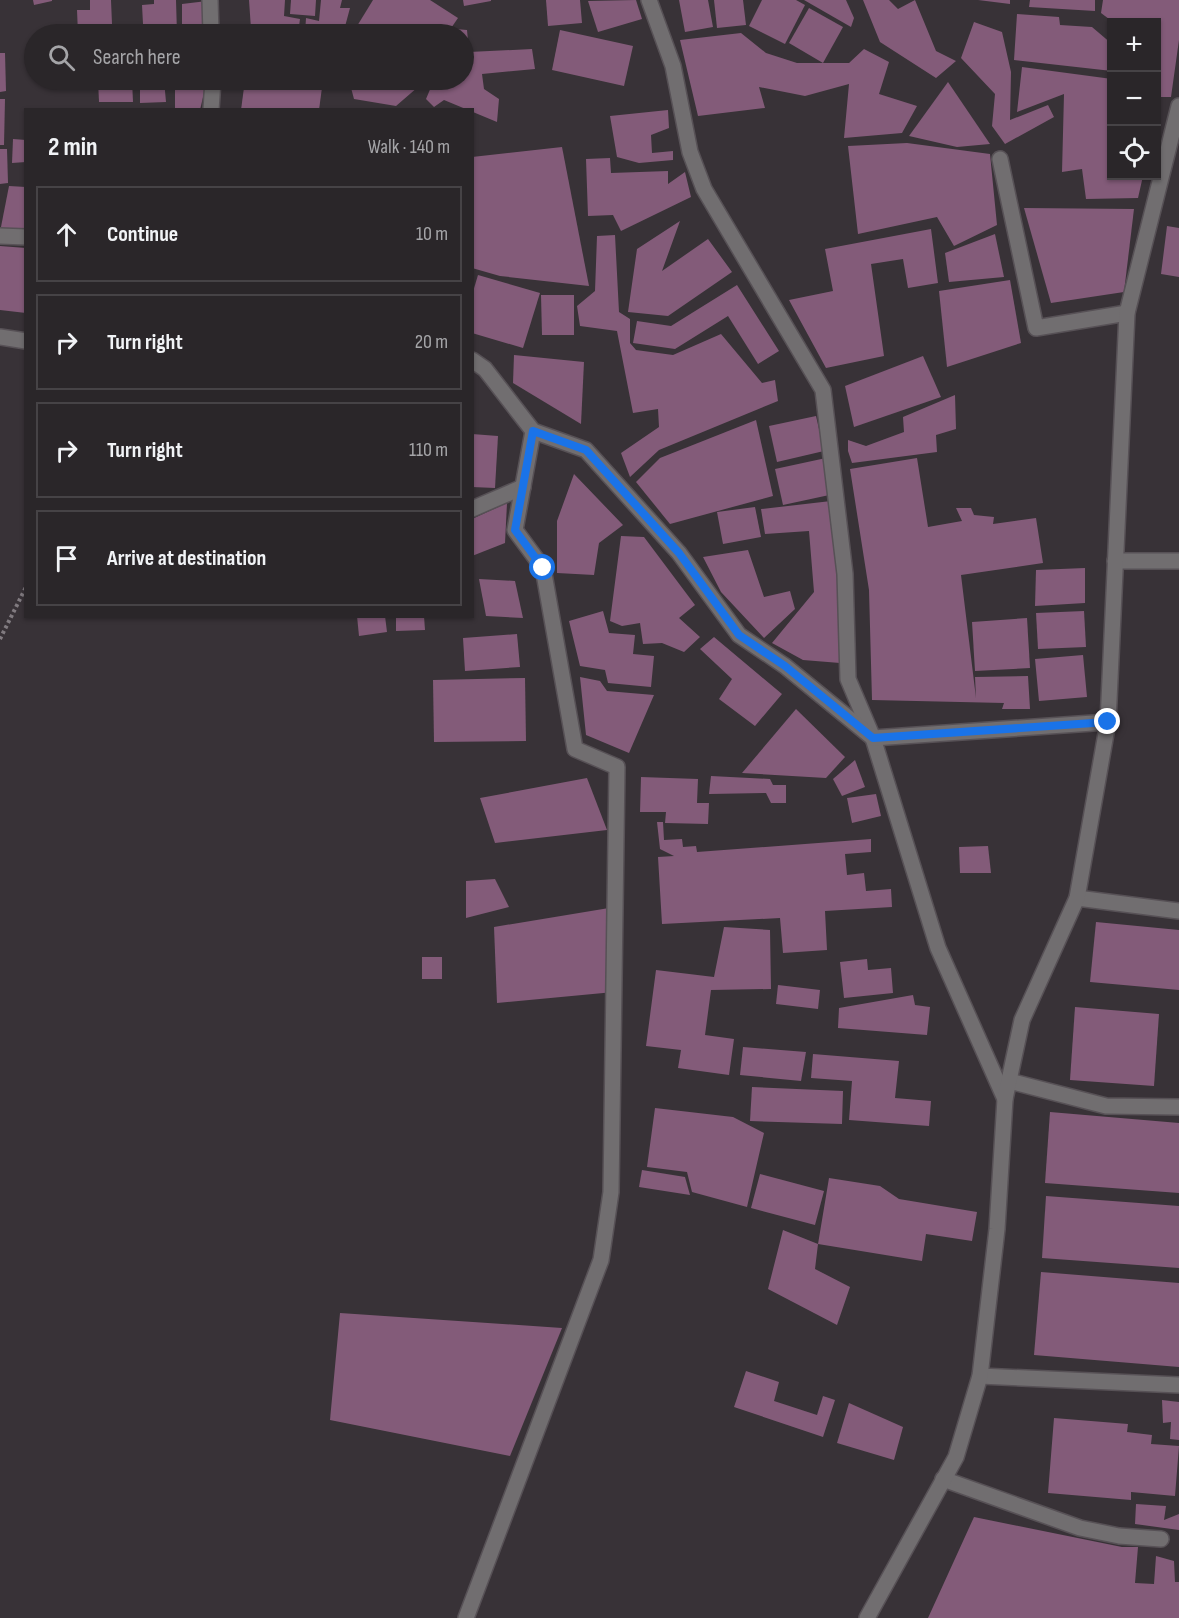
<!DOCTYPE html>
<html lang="en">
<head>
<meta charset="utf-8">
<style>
  :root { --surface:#2a2629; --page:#322e31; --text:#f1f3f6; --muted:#a5a5a8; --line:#464346 }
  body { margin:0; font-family:"Sofia Sans Condensed",sans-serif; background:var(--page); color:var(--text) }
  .controls { position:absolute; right:18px; top:18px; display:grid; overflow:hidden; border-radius:0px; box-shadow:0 2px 4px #0004 }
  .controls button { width:54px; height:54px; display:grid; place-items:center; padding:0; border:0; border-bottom:2px solid var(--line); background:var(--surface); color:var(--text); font:30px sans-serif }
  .stop { position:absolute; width:18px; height:18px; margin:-14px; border:4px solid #1a73e8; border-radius:50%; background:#fff }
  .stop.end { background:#1a73e8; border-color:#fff; box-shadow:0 2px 6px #0008 }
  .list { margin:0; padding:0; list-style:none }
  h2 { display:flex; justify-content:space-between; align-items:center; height:78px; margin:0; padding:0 24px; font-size:26px }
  h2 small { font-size:20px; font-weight:400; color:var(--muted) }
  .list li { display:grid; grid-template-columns:39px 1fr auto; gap:18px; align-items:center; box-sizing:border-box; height:96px; margin:0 12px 12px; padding:0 12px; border:2px solid var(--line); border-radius:0px }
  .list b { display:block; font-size:22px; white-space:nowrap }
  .list em { font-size:20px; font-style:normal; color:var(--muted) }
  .icon { flex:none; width:33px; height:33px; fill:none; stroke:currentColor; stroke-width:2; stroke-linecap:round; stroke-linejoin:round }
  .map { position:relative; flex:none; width:1179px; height:1618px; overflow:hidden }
  .search { position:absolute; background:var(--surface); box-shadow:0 2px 4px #0004; left:24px; top:24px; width:450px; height:66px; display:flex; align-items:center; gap:15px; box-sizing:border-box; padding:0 21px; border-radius:33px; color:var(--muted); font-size:22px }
  .panel { position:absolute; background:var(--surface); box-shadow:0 2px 4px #0004; left:24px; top:108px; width:450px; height:510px; border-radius:0px }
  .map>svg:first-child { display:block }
  .building { fill:#835b79 }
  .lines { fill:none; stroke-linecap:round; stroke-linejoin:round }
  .minor-casing { stroke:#575156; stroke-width:18 }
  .path { stroke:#817b80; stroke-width:4; stroke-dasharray:3 3; stroke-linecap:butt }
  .minor { stroke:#716e70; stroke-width:15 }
  .route { stroke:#1a73e8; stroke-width:8 }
</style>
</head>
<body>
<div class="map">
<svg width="1179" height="1618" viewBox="0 0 1179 1618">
  <rect width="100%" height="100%" fill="#383237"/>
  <g class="building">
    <path d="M33,0h19v1l-18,4z"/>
    <path d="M90,0h21l1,24h31l-1,-19 12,-1v-4h22l1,34h-99l-1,-24h13z"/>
    <path d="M249,0h36l-1,16 16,3 -2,15 -47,-5z"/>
    <path d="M291,0h25l-1,16 -25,-2z"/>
    <path d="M321,0h21l-2,8h10l-7,26h-38l1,-16 13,3z"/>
    <path d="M373,0h57l28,18 -11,16h-86l-7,-3z"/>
    <path d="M463,0h28v1l-27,5z"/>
    <path d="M546,0h34l2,23 -34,3z"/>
    <path d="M636,0l6,19 -44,13 -10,-31z"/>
    <path d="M679,0h29l5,27 -28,5z"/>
    <path d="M714,0h29l3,25 -29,3z"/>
    <path d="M762,0h34l9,5 -20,39 -36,-18z"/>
    <path d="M804,0h42l8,18 -3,9z"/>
    <path d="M863,0h26l9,9 17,-9 21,51 20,10 -20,17 -56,-36z"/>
    <path d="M978,0h32v4z"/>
    <path d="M1030,0h65v11l-66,-4z"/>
    <path d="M1103,0h76v40l-8,57h-15v-75h-43l-12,-9z"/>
    <path d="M207,1v33h-25v-30z"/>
    <path d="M809,8l34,19 -20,36 -34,-20z"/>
    <path d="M1017,14l42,3 1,8 32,2 20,17v27l-98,-11z"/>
    <path d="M974,22l28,10 9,40 -1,48 38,-15 6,12 -49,27 -13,-18 3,-32 -34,-36z"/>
    <path d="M456,29l11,1 2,22 63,-3 3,20 -53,5 2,15 15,10 -2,23 -53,-22 -10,7 -8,-8 8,-19h30v-46h-10z"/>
    <path d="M560,30l73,16 -9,40 -72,-16z"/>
    <path d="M741,33l25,20 31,10h52l15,-14 25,13 -10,32 38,12 -15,27 -58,5 5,-54 -44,12 -46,-9 6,21 -67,8 -18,-76z"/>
    <path d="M0,53h5l1,38 -6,1z"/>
    <path d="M1022,67l90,12v97h31l-5,22 -52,1 -4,-30 -20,3 2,-78 -47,18z"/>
    <path d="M98,80h34l1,22h-34z"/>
    <path d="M140,80h24l2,22 -26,1z"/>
    <path d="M175,80h32l-7,30h-25z"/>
    <path d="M245,80h78l-4,30h-78z"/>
    <path d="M332,80h74l12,7 -22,19 -42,-7 -4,-15z"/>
    <path d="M948,82l42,62 -33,3 -48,-11z"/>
    <path d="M0,99h5l-1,46h-4z"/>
    <path d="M668,110l1,18 -18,7 1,18 21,-2v9l-34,3 -22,-6 -7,-41z"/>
    <path d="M13,139l13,1v22l-14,1z"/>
    <path d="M907,143l83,11 7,71 -43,21 -17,-29 -79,17 -10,-88z"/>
    <path d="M562,147l27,139 -89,-10 -28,-8v-111z"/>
    <path d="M0,149h7l1,34 -8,1z"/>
    <path d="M610,158l1,15 57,-2v13l17,-12 6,25 -70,34 -8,-16 -25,1 -2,-57z"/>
    <path d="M9,186l17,1v45h-26z"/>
    <path d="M1024,208l110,1 -10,83 -73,11z"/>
    <path d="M680,221l-18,50 46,-32 24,33 -64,44 -40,-4 9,-63z"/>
    <path d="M1167,226l12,2v49l-18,-3z"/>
    <path d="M931,229l7,54 -30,5 -5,-29 -32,5 13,92 -58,12 -37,-68 44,-9 -8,-42z"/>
    <path d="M995,234l9,43 -55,5 -4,-29z"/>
    <path d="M615,235l4,77 11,7v24l6,7 37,5 48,-21 41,49 13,-3 3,21 -119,49 -29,27 -9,-24 38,-26 -1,-18 -25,4 -16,-82 -37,-5 -3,-20 18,-15 2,-55z"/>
    <path d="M0,246l26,2v65l-26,-3z"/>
    <path d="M478,275l62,18 -17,55 -51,-15v-38z"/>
    <path d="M1010,280l11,63 -74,24 -8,-76z"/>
    <path d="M737,285l42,66 -21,13 -30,-48 -53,33 -42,-6 4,-22 34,5z"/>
    <path d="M541,295h33v40h-32z"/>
    <path d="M514,355l70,7 -3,62 -68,-41z"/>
    <path d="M923,356l18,41 -87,30 -9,-41z"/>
    <path d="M955,395l1,34 -20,6 1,17 -85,11 -4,-12v-11l18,6 38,-14 -1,-15z"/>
    <path d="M816,416l8,35 -47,11 -8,-36z"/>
    <path d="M756,420l17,76 -103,28 -34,-42 24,-24z"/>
    <path d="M472,434l26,2 -3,52 -23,-1z"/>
    <path d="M826,458l8,36 -51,11 -8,-36z"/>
    <path d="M917,458l11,69 34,-6 -6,-13h15l3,7 20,2 -1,7 43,-6 7,45 -82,12 15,123 -1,-21 53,-1 2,33h-28l2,-6 -132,-3 -3,-110 -19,-121z"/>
    <path d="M574,474l49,51 -24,18 -5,32 -37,-2v-52z"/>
    <path d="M831,501l7,77 2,85 -37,-3 -31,-17 42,-51 -5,-61 -44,3 -4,-25z"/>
    <path d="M507,503l-2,40 -33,13v-37z"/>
    <path d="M755,507l6,30 -38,7 -6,-32z"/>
    <path d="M621,536l23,1 51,68 -16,13 21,19 -16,15 -22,-9 -19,1 -3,-21 -18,3 -12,-5z"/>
    <path d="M748,550l16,47 26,-6 5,18 -31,29 -43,-46 -18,-35z"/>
    <path d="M1085,568v35l-50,3 1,-36z"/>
    <path d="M479,579l36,2 8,37 -37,-2z"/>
    <path d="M603,611l6,22 26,2 -2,19 21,2 -3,31 -43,-4 -3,-13 -25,-4 -11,-45z"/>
    <path d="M1084,611l2,36 -48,2 -2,-36z"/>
    <path d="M357,616h28l2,16 -28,4z"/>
    <path d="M396,616h28l1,14 -29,1z"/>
    <path d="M1027,618l3,50 -55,3 -3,-49z"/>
    <path d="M517,634l3,33 -55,4 -2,-33z"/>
    <path d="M714,637l68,57 -27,32 -36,-27 13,-20 -32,-30z"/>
    <path d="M1083,655l4,42 -48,4 -4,-42z"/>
    <path d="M580,677l20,4 7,10 47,4 -25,58 -43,-18z"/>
    <path d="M525,678l1,63 -92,1 -1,-62z"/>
    <path d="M796,709l49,48 -19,21 -84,-5z"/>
    <path d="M855,760l10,27 -23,9 -9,-17z"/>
    <path d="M711,776l59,3 3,6h13v18h-15l-5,-10 -57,1z"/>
    <path d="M641,777l57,2 -1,24h12l-1,21 -43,-1 1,-11h-26z"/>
    <path d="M587,778l20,52 -112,13 -15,-45z"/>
    <path d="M876,794l5,22 -29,7 -5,-25z"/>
    <path d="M657,822h6l1,18 18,-1 1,8 13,-1 1,6 174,-13v13l-26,2 2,21 17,-2 2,18 25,-2 1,18 -67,4 2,39 -44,3 -3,-35 -118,6 -4,-67 16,-1 -14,-7z"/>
    <path d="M988,846l3,27h-31l-1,-26z"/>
    <path d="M495,879l14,28 -43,11v-37z"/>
    <path d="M609,908l5,84 -117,11 -3,-76z"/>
    <path d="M1096,922l83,8v60l-89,-8z"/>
    <path d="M724,927l46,3 1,59 -60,1 -6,45 29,4 -5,36 -51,-7 3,-18 -35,-4 10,-76 58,7z"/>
    <rect x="422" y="957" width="20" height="22"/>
    <path d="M867,959l1,11 23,-2 2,25 -49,5 -4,-36z"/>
    <path d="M778,985l42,5 -2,19 -42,-5z"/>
    <path d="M913,995l2,10 15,2 -3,28 -89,-7 1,-20z"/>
    <path d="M1075,1007l84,7 -5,72 -84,-6z"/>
    <path d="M743,1047l63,5 -5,29 -61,-6z"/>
    <path d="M813,1054l86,7 -4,37 36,3 -2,25 -80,-6 3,-39 -41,-3z"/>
    <path d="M752,1087l91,4 -1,33 -92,-3z"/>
    <path d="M655,1108l78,9 31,16 -17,74 -55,-15 -5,-20 -40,-5z"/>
    <path d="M1050,1112l129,11v70l-134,-10z"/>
    <path d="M642,1170l43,7 5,18 -51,-8z"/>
    <path d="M760,1174l64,17 -9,34 -64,-17z"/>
    <path d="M829,1178l51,8 19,13 78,13 -5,29 -46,-7 -4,27 -104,-17z"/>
    <path d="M1046,1196l133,10v62l-137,-10z"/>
    <path d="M783,1230l35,14 -3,25 35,18 -13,38 -69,-36z"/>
    <path d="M1041,1272l138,11v84l-145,-12z"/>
    <path d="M340,1313l222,15 -52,128 -180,-36z"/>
    <path d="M746,1371l33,11 -5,19 43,14 6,-19 12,4 -12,37 -89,-30z"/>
    <path d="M1162,1400l17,2v38l-9,-1 1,-17 -8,1z"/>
    <path d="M849,1403l54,24 -9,33 -57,-17z"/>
    <path d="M1054,1418l74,6 -1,8 25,3 -1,9 28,2 -4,50 -44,-4v8l-83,-7z"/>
    <path d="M1136,1504l30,2 -2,14 15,-6v16l-44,-6z"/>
    <path d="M974,1517l148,30h16l-3,36 19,1 2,-28 18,5 1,21h4v36h-251z"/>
  </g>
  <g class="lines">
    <g class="minor-casing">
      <g id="minor">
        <path d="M210,0l1,34"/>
        <path d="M649,0l24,66 17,86 14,37 119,201 22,184 3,105 25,59 65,210 67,151"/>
        <path d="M211,110l2,-30"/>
        <path d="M1000,159l36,169 91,-15"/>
        <path d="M0,236l26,1"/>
        <path d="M0,337l26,4"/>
        <path d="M472,360l13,9 48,62 53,19 93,103 60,82 46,31 88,72 235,-16"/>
        <path d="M472,509l51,-22"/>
        <path d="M1115,561h64"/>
        <path d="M1077,898l102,13"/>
        <path d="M1009,1081l97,25 73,1"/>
        <path d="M980,1376l199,9"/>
        <path d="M943,1479l137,49 39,8 42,3"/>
        <path d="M466,1618l135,-358 10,-68 6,-425 -42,-18 -32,-181 -28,-38 18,-99"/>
        <path d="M867,1618l89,-161 24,-81 17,-147 8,-130 17,-79 55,-122 31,-176 19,-409 52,-207"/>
      </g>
    </g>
    <path class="path" d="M0,639l26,-52"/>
    <use href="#minor" class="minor"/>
  </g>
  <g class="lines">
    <path class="route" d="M543,568l-28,-38 18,-99 53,19 93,103 60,82 46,31 88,72 235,-16"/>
  </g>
</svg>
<div class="controls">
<button>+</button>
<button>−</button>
<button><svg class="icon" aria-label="locate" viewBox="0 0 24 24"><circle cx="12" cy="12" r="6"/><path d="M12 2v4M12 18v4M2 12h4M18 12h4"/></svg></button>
</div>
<div class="stop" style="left:543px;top:568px"></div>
<div class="stop end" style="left:1108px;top:722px"></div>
<div class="search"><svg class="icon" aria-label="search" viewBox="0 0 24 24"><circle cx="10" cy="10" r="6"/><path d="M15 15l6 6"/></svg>Search here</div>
<section class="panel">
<h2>2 min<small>Walk · 140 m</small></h2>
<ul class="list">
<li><svg class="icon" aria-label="ahead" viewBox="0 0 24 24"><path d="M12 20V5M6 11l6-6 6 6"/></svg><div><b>Continue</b></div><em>10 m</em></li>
<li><svg class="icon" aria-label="right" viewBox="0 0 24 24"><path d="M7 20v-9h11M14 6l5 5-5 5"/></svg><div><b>Turn right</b></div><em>20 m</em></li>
<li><svg class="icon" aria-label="right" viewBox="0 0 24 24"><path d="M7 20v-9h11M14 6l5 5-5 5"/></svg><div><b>Turn right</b></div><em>110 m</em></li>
<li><svg class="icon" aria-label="arrive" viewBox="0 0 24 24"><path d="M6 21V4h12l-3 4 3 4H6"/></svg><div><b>Arrive at destination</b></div></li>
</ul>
</section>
</div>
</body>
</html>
